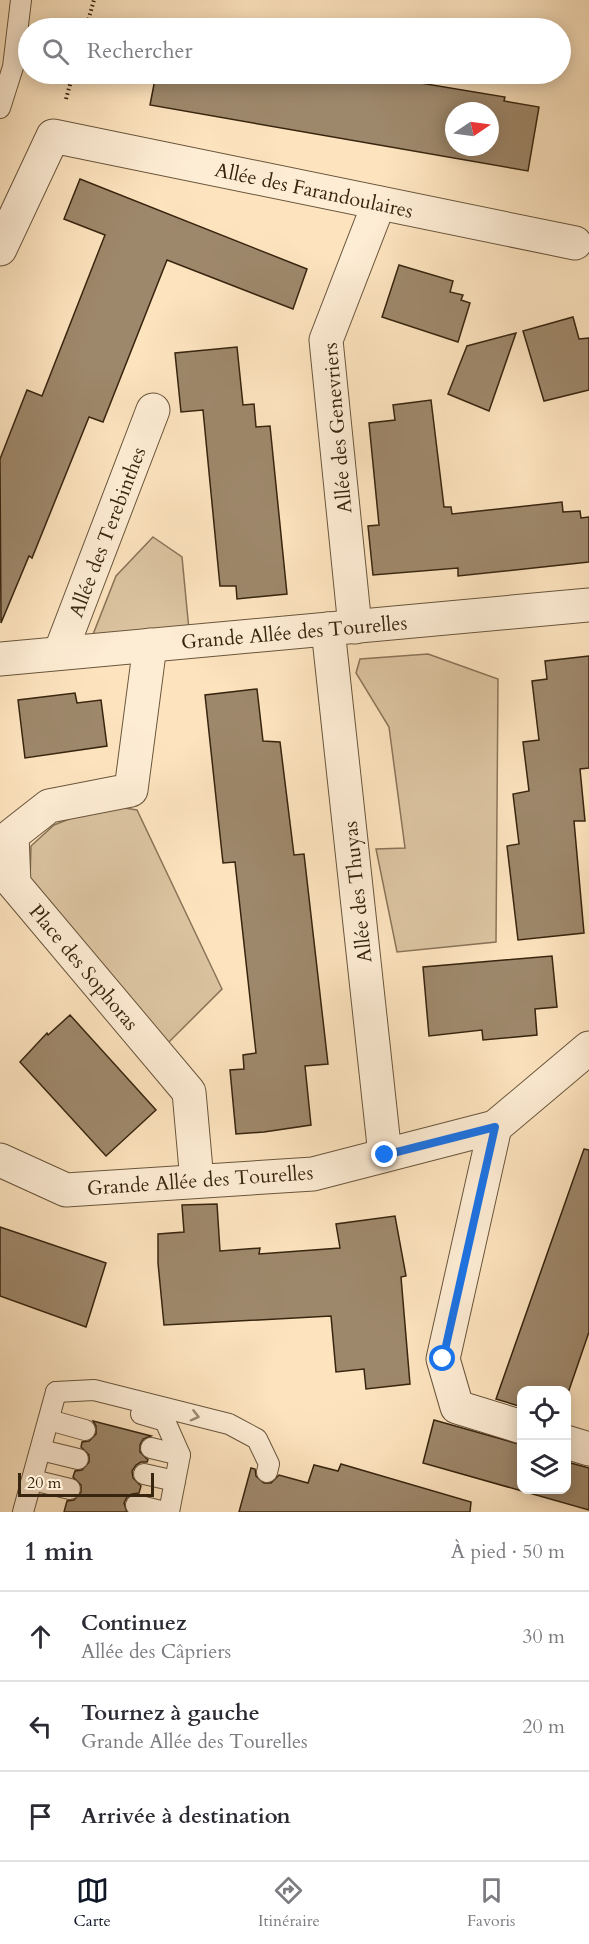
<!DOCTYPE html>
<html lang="fr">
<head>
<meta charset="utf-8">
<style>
  :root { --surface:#fff; --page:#f2f2f3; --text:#2b2b33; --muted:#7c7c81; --line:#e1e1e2; --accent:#111827 }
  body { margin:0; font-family:Cardo,serif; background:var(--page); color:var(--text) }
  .controls { position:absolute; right:18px; bottom:18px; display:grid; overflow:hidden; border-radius:12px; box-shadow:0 3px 15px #0003 }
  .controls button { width:54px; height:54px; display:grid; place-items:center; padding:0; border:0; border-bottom:2px solid var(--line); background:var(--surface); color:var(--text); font:30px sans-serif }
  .compass { position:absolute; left:445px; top:102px; width:54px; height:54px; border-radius:50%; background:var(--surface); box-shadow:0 3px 15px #0003; rotate:77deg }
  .scale { position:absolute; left:18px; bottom:15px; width:136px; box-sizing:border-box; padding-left:6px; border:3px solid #38250f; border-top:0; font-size:16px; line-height:21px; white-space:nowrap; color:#38250f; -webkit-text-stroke:4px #feedd5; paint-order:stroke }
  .stop { position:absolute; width:18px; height:18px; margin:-14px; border:4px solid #1a73e8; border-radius:50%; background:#fff }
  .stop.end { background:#1a73e8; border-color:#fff; box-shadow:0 2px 6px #0008 }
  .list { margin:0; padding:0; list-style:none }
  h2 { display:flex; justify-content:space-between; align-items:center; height:78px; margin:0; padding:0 24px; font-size:26px }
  h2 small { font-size:20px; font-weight:400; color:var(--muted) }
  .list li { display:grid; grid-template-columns:39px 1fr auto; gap:18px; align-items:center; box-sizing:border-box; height:90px; padding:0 24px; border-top:2px solid var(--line) }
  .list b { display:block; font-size:22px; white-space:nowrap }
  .list p { margin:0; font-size:20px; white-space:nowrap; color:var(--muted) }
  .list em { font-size:20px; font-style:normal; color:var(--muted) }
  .icon { flex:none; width:33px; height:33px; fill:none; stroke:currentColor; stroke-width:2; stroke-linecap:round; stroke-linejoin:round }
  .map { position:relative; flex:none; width:589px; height:1512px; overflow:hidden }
  .search { position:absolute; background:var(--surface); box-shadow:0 3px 15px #0003; left:18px; right:18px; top:18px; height:66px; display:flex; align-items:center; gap:15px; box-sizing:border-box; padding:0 21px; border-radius:33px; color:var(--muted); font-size:22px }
  .sheet { height:348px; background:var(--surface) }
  nav { display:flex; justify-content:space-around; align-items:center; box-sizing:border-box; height:84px; border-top:2px solid var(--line); background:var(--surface); font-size:16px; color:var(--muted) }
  nav a { display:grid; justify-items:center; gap:3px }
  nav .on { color:var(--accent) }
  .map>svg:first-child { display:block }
  .green { fill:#dcc4a1; stroke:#8a7458; stroke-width:1.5 }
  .building { fill:#9e886b; stroke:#38250f; stroke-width:1.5; fill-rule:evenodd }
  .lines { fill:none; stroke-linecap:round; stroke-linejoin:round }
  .service-casing { stroke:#69553b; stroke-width:22 }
  .minor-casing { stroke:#69553b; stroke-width:35 }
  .path { stroke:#38250f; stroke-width:4; stroke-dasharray:1.5 3; stroke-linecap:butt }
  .service { stroke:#feedd5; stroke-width:20 }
  .minor { stroke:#feedd5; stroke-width:33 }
  .oneway { stroke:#9b8972 }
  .route { stroke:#1a73e8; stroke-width:8 }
  .labels { text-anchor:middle; stroke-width:4.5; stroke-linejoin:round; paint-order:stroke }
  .street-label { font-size:20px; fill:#38250f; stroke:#feedd5 }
</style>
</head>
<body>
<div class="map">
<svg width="589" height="1512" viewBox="0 0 589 1512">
  <rect width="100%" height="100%" fill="#fde4bf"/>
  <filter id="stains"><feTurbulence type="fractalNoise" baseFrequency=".00333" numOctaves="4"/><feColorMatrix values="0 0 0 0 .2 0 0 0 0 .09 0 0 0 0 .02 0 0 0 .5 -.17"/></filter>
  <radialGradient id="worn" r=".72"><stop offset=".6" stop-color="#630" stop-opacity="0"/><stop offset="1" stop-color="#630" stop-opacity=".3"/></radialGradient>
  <g class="green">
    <path d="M153,537l29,20 7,73 -97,7 24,-61z"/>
    <path d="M428,654l70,25 -2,263 -99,10 -21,-103 29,-1 -16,-121 -33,-54 4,-14z"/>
    <path d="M118,807l19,3 85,179 -55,55 -137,-164 1,-34 23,-21 43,-17z"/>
  </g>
  <g class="building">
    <path d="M156,74h210l139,23 -1,4 35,6 -11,64 -378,-66zM454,111h36v36h-36z"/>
    <path d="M80,179l227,90 -14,40 -126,-49 -64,162 -14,-5 -57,141 -3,-2 -28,67 -1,-164 27,-69 15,6 63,-161 -41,-16z"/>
    <path d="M399,265l54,16 -3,11 13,3 -2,5 9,3 -12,39 -76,-25z"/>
    <path d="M573,317l6,22 10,-1v52l-45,11 -21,-70z"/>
    <path d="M516,333l-27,78 -41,-17 19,-48z"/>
    <path d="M237,347l6,58 11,-1 2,23 14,-1 17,168 -50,5 -1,-13h-16l-17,-176 -22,2 -6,-59z"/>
    <path d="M431,400l13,107h7l1,7 110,-12 1,10 17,-1 1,7 8,-1v45l-131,14v-8l-85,7 -5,-49 11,-1 -10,-102 26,-3 -2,-15z"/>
    <path d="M589,656v112l-9,1 5,52h-11l10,112 -66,7 -11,-94 12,-2 -6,-50 16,-3 -6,-49 16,-2 -7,-59 15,-2 -2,-18z"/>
    <path d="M257,689l6,52 17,1 14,113 10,-1 24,210 -23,2 6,59 -47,7 -28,2 -6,-64 14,-1 -1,-14 13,-2 -21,-191 -12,1 -18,-168z"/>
    <path d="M75,693l2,10 24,-3 6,46 -82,12 -7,-58z"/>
    <path d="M552,956l5,51 -22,2 2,26 -54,5 -1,-10 -53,6 -6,-69z"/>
    <path d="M70,1015l86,95 -50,46 -86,-94 27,-29 1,2z"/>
    <path d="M584,1149l5,1v182l-22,64v-6h-45v17l-26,-8z"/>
    <path d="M217,1204l3,47 40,-3 -1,6 81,-6 -4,-24 59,-8 11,60 -5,1 9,107 -44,5 -2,-20 -28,3 -5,-56 -167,9 -6,-62v-29l26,-2 -2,-27z"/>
    <path d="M0,1227l106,36 -20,64 -86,-31z"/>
    <path d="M434,1420l88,25v45h45v-28l22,6v42l-166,-47z"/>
    <path d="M93,1421l58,15 -8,3 -3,6v7l8,8 -1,2h-6l-5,3 -4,6 1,7 8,8 -2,7 -7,1 -5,3 -3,6 3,9h-63l3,-11 7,-1 7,-8v-7l-8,-8 2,-6 7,-1 7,-8v-7l-8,-8 1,-5 7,-1 7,-7v-8z"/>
    <path d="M341,1464l130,38 -1,10h-231l12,-44 4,1 1,7 8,7h7l8,-8 29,8 6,-18 24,6z"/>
  </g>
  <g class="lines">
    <g class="service-casing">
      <g id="service">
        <path d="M0,108l13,-41 8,-67"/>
        <path d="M56,1392l38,-2 135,34 28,15 12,25 -2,8"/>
        <path d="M141,1414l24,7 15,34 -11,57"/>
        <path d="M49,1420l36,10"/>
        <path d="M151,1448l29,7"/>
        <path d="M41,1450l37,9"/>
        <path d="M144,1474l31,7"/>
        <path d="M33,1480l37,9"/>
        <path d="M136,1505l29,7"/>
        <path d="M23,1512l33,-120"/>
      </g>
    </g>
    <g class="minor-casing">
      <g id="minor">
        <path d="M0,249l53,-113 522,107"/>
        <path d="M355,627l-29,-287 53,-137"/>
        <path d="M328,629l57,526"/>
        <path d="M150,645l-19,145 -82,16 -37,29 2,49 175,208 8,89"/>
        <path d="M60,653l93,-243"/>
        <path d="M0,659l589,-54"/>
        <path d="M495,1127l-52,232 14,48 65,20"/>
        <path d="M0,1160l66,30 247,-16 182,-47 94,-79"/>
        <path d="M566,1442l23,7"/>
      </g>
    </g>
    <g class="path">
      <path d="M86,28l8,-28"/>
      <path d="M66,99l7,-25"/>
    </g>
    <use href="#service" class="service"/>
    <use href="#minor" class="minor"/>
  </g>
  <defs><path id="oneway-chevron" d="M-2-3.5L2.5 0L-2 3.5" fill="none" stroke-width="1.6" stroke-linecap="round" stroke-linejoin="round" transform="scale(1.5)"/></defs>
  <use class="oneway" href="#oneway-chevron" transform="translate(195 1416) rotate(14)"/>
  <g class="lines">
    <path class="route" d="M385,1155l110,-28 -52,232"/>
  </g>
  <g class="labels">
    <g class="street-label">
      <text transform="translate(314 190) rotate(12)" y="7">Allée des Farandoulaires</text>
      <text transform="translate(337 428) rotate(-95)" y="7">Allée des Genevriers</text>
      <text transform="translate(107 532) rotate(-69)" y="7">Allée des Terebinthes</text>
      <text transform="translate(294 632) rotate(-5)" y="7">Grande Allée des Tourelles</text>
      <text transform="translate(357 892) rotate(-96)" y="7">Allée des Thuyas</text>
      <text transform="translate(84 967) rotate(50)" y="7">Place des Sophoras</text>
      <text transform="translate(200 1180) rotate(-4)" y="7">Grande Allée des Tourelles</text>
    </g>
  </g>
  <rect width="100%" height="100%" filter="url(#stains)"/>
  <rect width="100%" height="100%" fill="url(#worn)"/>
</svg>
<div class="controls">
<button><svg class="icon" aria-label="locate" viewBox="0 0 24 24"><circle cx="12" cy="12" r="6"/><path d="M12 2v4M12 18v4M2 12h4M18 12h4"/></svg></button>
<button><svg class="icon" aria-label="layers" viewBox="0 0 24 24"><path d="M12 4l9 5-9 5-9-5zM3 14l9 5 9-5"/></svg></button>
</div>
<svg class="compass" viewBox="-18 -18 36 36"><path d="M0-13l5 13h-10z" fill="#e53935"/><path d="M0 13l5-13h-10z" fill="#7c7c81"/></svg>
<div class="scale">20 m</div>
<div class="stop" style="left:443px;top:1359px"></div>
<div class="stop end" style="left:385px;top:1155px"></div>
<div class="search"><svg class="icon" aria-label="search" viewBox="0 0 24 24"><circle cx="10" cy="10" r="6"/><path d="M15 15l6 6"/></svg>Rechercher</div>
</div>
<section class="sheet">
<h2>1 min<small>À pied · 50 m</small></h2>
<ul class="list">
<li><svg class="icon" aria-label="ahead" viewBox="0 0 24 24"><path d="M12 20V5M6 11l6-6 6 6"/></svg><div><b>Continuez</b><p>Allée des Câpriers</p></div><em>30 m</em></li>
<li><svg class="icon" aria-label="left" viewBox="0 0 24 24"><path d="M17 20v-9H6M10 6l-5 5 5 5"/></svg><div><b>Tournez à gauche</b><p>Grande Allée des Tourelles</p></div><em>20 m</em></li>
<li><svg class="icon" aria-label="arrive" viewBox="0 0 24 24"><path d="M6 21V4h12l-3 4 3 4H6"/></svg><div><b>Arrivée à destination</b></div></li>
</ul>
</section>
<nav>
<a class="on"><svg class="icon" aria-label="map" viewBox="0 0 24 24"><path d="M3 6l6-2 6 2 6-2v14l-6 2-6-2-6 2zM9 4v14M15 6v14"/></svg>Carte</a>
<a><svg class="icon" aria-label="directions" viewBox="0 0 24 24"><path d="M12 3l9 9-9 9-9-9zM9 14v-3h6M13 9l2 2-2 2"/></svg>Itinéraire</a>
<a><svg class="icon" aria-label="saved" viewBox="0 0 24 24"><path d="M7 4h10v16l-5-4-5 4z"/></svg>Favoris</a>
</nav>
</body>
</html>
